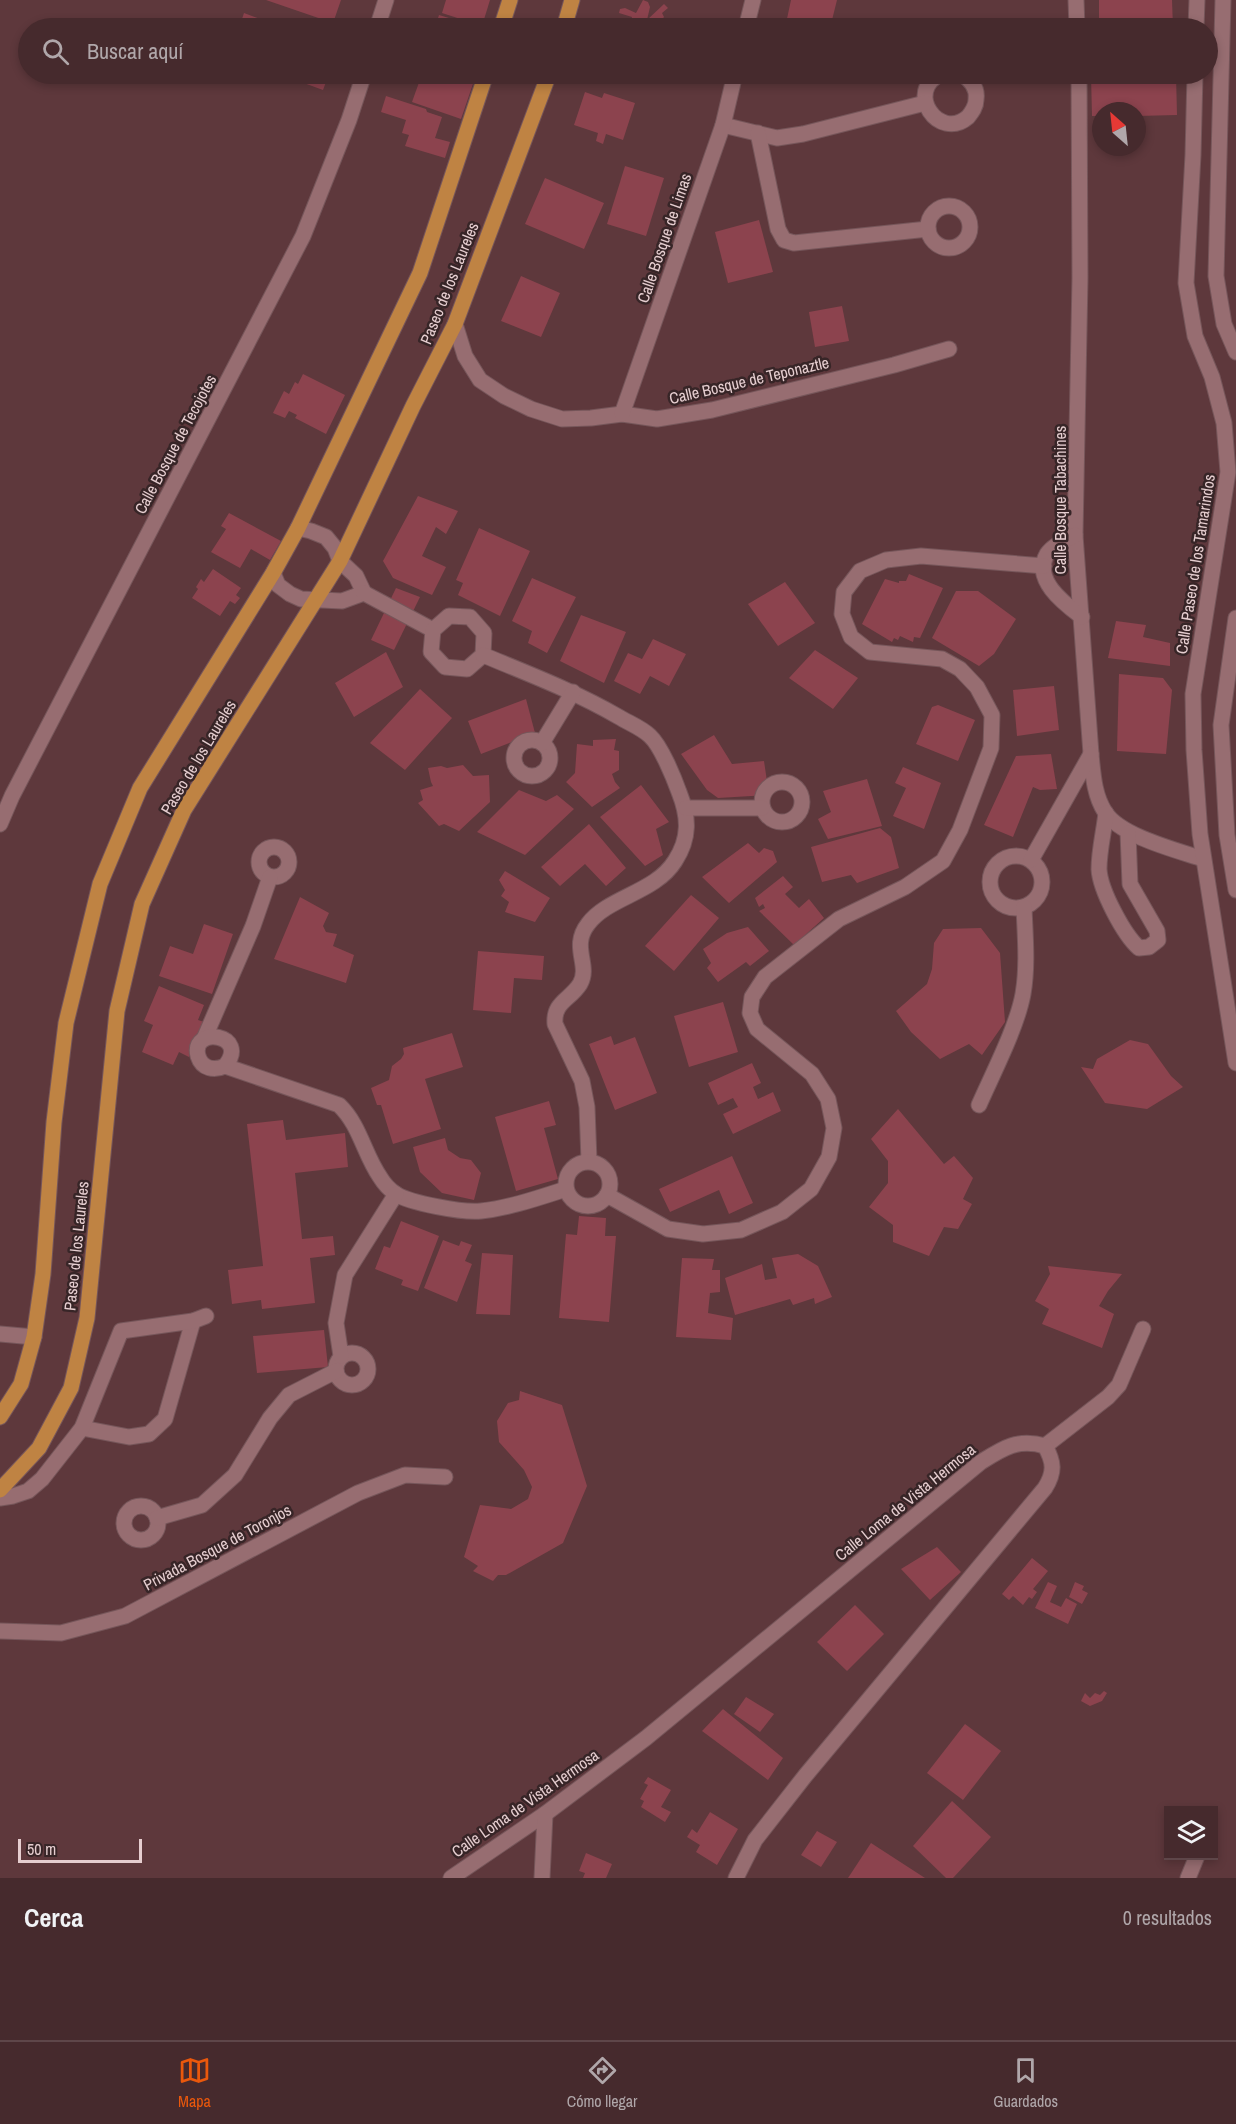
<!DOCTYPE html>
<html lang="es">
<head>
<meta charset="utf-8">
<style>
  :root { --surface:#462a2d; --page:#503639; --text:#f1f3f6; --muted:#b0a7aa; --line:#5e4649; --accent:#ea580c }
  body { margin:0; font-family:"Archivo Narrow",sans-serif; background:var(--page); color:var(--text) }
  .controls { position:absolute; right:18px; bottom:18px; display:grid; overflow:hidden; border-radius:0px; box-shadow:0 3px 9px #0003 }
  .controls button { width:54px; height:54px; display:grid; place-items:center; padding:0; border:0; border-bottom:2px solid var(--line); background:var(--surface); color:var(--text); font:30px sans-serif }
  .compass { position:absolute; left:1092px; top:102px; width:54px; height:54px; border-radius:50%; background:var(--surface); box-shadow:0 3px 9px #0003; rotate:333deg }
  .scale { position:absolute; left:18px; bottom:15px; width:124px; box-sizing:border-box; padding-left:6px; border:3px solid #e6ced0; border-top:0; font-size:16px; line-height:21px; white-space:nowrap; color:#e6ced0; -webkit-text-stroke:4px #372527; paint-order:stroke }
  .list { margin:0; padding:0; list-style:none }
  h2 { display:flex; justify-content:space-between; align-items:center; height:78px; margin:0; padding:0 24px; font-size:26px }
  h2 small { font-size:20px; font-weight:400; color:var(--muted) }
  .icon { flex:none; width:33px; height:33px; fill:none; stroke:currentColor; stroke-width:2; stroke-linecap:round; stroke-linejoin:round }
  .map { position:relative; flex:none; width:1236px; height:1878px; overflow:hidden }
  .search { position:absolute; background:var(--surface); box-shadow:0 3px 9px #0003; left:18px; right:18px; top:18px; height:66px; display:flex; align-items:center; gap:15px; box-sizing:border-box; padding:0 21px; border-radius:33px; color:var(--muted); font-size:22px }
  .sheet { height:162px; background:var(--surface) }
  nav { display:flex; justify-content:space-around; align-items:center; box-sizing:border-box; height:84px; border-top:2px solid var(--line); background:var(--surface); font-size:16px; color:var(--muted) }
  nav a { display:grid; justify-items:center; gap:3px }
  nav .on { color:var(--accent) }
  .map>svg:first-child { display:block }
  .building { fill:#8c434e }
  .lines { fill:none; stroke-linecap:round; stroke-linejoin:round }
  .minor-casing { stroke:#76565a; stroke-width:17 }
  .major-casing { stroke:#76565a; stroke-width:17 }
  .minor { stroke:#976d71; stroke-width:15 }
  .major { stroke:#bf8343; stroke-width:15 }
  .labels { text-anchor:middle; stroke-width:5; stroke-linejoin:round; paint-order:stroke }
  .street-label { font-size:16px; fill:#e6ced0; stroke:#372527 }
</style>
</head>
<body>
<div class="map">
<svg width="1236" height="1878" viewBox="0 0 1236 1878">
  <rect width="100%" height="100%" fill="#5e383c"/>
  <g class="building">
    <path d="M266,0h75l-8,23z"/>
    <path d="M446,0h44l-8,26 -40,-13z"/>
    <path d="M643,0l5,2 2,5 -3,13 17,-16 4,4 -6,5 2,4 -9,11 -26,-1 3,-10 -13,-4 1,-4 5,-1 11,5z"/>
    <path d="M791,0h46l-7,28h-45z"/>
    <path d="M1099,0h73l1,28h-74z"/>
    <path d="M244,13l41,15h-46z"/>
    <path d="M439,15l43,13h-47z"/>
    <path d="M279,74h50l-6,16z"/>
    <path d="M422,74l54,1 -15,44 -49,-17z"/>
    <path d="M1176,74l1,41 -40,1v-5h-36v5h-9l-1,-41z"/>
    <path d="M585,92l17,6 2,-5 31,10 -12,37 -17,-6 -3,10 -7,-3 2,-8 -24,-8z"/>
    <path d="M386,96l40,13 1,3 15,5 -7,21 15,4 -5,16 -40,-12 4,-11 -7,-2 4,-13 -25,-8z"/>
    <path d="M625,166l39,12 -18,58 -39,-12z"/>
    <path d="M545,178l59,25 -20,46 -59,-25z"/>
    <path d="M759,220l14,52 -45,11 -13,-51z"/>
    <path d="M521,276l39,17 -19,44 -40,-16z"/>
    <path d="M842,306l7,35 -34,6 -6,-35z"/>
    <path d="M303,374l42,21 -19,39 -31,-16 2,-3 -8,-4 -4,7 -12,-5 11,-22 5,3 6,-12 3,2z"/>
    <path d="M418,496l40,15 -12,23 -10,-7 -14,29 24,11 -14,28 -39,-17 -10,-17z"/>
    <path d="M229,513l52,28 -11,19 -19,-11 -11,19 -29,-16 15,-23 -5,-3z"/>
    <path d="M479,528l51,23 -30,65 -42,-21 5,-12 -7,-3z"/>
    <path d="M213,569l28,19 -5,7 4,3 -5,6 -5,-3 -10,15 -28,-18 6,-9 -2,-2 5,-8 3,3z"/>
    <path d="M909,574l34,14 -23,50 -6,-1 -1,5 -13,-6 -2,4 -4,-2 -2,4 -30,-18 23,-45 14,4v-2h7z"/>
    <path d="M532,578l44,19 -29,56 -19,-10 4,-12 -20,-10z"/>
    <path d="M785,582l30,41 -37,23 -30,-42z"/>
    <path d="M396,588l24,9 -26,53 -23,-10z"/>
    <path d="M956,591h22l38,28 -22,35 -15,12 -47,-28z"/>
    <path d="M581,615l45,17 -22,51 -44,-22z"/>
    <path d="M1116,621l30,4 -3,12 27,6v23l-62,-8z"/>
    <path d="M653,639l33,15 -17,32 -19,-10 -10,18 -26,-13 14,-28 14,6z"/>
    <path d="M815,650l43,28 -25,31 -44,-31z"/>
    <path d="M386,652l17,35 -49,30 -19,-34z"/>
    <path d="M1119,674l44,4 9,12 -6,64 -49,-3z"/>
    <path d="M1054,686l5,44 -42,6 -4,-46z"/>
    <path d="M420,689l32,29 -47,52 -35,-27z"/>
    <path d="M526,699l9,34 -54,21 -13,-33z"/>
    <path d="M938,705l37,15 -17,41 -42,-17 16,-37z"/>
    <path d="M714,735l18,29 32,-3 5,34 -51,3 -11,-8 -26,-36z"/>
    <path d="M616,739l-2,11 5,1v19l-7,4 3,8 5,6 -28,19 -26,-25 9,-9 2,-29 16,2v-6z"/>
    <path d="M1051,754l6,35 -17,1 -7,-3 -20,50 -29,-12 32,-69z"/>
    <path d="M463,765l10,11 16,-1 1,27 -31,29 -15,-7 -5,2 -21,-23 5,-3 -3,-10 13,-4 -2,-4 -3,-14 13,-2 6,2z"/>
    <path d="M903,767l38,16 -17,46 -31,-13 13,-28 -11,-5z"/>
    <path d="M867,779l15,47 -54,13 -10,-20 13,-7 -8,-21z"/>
    <path d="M641,785l28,37 -13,7 7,26 -18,11 -45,-49z"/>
    <path d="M519,790l27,11 11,-6 17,14 -49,46 -48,-23z"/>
    <path d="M589,824l37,44 -20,18 -21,-22 -25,22 -19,-19z"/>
    <path d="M880,828l11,9 8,31 -42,15 -6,-8 -29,7 -11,-35z"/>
    <path d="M748,843l11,10 5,-5 9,3 4,11 -48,41 -27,-26z"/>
    <path d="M505,871l45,27 -15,24 -30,-10 4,-10 -8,-6 4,-6 -6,-10z"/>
    <path d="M783,876l10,11 -8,7 14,14 10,-9 15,19 -30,27 -35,-34 6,-3 -2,-4 -4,3 -4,-9z"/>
    <path d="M691,895l28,23 -45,53 -29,-25z"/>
    <path d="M300,897l29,16 -6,13 3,6 11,2 -4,12 21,9 -8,28 -72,-24z"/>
    <path d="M204,924l29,10 -21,60 -53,-18 11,-30 23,8z"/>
    <path d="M748,927l21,24 -19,15 -4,-4 -28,20 -11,-14 4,-5 -8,-14 24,-16z"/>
    <path d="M981,928l19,25 5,69 -23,33 -13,-11 -29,15 -29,-27 -15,-21 31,-27 5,-15 2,-26 9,-14z"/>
    <path d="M478,951l66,5 -2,24 -28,-2 -3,35 -38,-3z"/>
    <path d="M159,986l45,19 -6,15 6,2 -15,35 -10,-5 -6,13 -31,-13 11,-27 -9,-4z"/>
    <path d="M723,1002l15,50 -49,15 -15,-51z"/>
    <path d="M452,1033l11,34 -38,12 16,50 -48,15 -12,-39h-4l-6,-17 18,-8 3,-14 9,-7 3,-5 -1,-6z"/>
    <path d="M611,1036l3,9 21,-8 22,56 -42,17 -26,-66z"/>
    <path d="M1130,1040l18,4 23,32 12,11 -36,22 -42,-6 -24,-36 12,2 4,-10z"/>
    <path d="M752,1063l9,20 -8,4 5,12 15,-7 8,19 -48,23 -10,-20 15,-7 -5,-9 -15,7 -10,-22z"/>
    <path d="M549,1101l7,24 -12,3 14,51 -42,12 -21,-74z"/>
    <path d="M898,1109l46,55 10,-8 19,22 -10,21 9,5 -14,25 -14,-2 -15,29 -36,-14v-17l-24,-18 19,-24v-22l-17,-22z"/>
    <path d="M283,1120l3,20 59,-7 3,34 -53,6 7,66 31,-3 2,19 -25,3 5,45 -53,6 -1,-9 -29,4 -4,-34 35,-4 -16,-142z"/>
    <path d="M445,1138l3,12 12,8 11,2 10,13 -7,27 -32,-7 -22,-21 -7,-25z"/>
    <path d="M732,1156l21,47 -24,11 -10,-24 -49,22 -11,-23z"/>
    <path d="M579,1216l27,2 -1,18h11l-7,86 -50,-4 7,-84 11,1z"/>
    <path d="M401,1221l38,15 -21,55 -17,-6 2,-5 -28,-11 9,-23 6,2z"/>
    <path d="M443,1240l16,6 2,-5 11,4 -7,16 7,3 -15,38 -33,-14z"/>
    <path d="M482,1253l31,2 -3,60 -34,-1z"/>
    <path d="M798,1254l20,12 14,31 -17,7 -1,-6 -21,7 -3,-6 -55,16 -10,-37 37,-14 3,16 12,-2 -5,-20z"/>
    <path d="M682,1258l32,1 -2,11h8v22l-10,1 -2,20 25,5 -2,22 -55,-3z"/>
    <path d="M1048,1266l74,8 -14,17 -9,15 15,8 -12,34 -60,-24 7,-15 -14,-8 15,-27z"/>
    <path d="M324,1330l4,37 -71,6 -4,-37z"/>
    <path d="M520,1391l42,14 25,81 -24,57 -57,32h-8l-5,6 -20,-10 5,-5 -14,-9 16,-52 31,4 17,-10 4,-12 -8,-17 -25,-28 -2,-21 11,-18 11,-3z"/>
    <path d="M937,1547l24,25 -31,28 -29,-31z"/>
    <path d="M1032,1558l16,13 -15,18 4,3 -5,7 -3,-2 -6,8 -10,-9 -4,4 -7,-6z"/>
    <path d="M1048,1582l9,4 -7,16 11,5 5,-9 11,6 -9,20 -33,-16z"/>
    <path d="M1075,1582l9,4 -2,4 6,3 -6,11 -13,-7z"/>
    <path d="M855,1605l29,29 -37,37 -30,-29z"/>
    <path d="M1104,1691l3,2 -5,8 -12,5 -9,-5 4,-8 5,5 5,-5 5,2z"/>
    <path d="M746,1697l28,17 -14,18 -26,-18z"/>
    <path d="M723,1709l60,49 -15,22 -66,-49z"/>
    <path d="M965,1724l36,27 -38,49 -36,-27z"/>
    <path d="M648,1777l23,13 -10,17 10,5 -6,10 -24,-15 3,-6 -4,-2 8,-14 -4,-2z"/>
    <path d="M952,1801l39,36 -38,41h-7l-33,-32z"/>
    <path d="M710,1812l28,17 -21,36 -21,-13 4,-7 -13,-8 5,-8 5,4z"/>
    <path d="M817,1831l20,11 -16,25 -20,-12z"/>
    <path d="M871,1843l54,35h-77z"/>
    <path d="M586,1853l26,11 -6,14h-23l2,-5 -6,-2z"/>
  </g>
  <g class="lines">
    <g class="minor-casing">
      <g id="minor">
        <path d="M1076,0l1,28"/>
        <path d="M1223,0l-7,276 8,48 12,28"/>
        <path d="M377,28l9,-28"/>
        <path d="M746,28l7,-28"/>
        <path d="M1196,28l1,-28"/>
        <path d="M941,74c-37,17 -2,68 27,43 4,-5 8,-10 8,-17 2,-12 -5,-20 -15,-26"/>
        <path d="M1079,74l1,204 -5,257 16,219c2,20 3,41 14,58 15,24 71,38 98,47"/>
        <path d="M1195,74l-2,81 -7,128 9,53 17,41 12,46 4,49 -35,222 1,56 6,84 36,229"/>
        <path d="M723,125l54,13 26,-4 122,-31"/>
        <path d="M758,133l20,96 6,11 10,3 134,-14"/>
        <circle cx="949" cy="227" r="21"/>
        <path d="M455,324l10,32 15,24 24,16 27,13 31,10 29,-1 31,-4 35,5 55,-9 182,-45 55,-16"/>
        <path d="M622,414l101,-289 12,-51"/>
        <path d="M1075,535c-9,5 -22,10 -28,19 -15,26 18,50 35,63"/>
        <path d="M273,573l5,12 12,9 11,5 41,2 22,-8 -8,-17 -16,-15 -5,-13 -9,-11 -15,-6 -13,-3"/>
        <path d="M364,593l69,37"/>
        <path d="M449,616l21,1 14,16 -1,22 -16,14 -22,-2 -14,-15 2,-22z"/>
        <path d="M1236,618l-15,107 6,110 9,55"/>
        <path d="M483,655c46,19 93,37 136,62 10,6 23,11 31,19 11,10 24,42 29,56 10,25 11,46 -4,69 -20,32 -67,36 -87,63 -18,23 3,41 -8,60 -10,16 -27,18 -25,40l27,57 5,26 2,54"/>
        <circle cx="532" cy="758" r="18"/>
        <path d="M542,743l31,-51"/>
        <circle cx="782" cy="802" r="20"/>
        <path d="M686,808h76"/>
        <path d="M1106,813c-2,18 -7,38 -7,56 1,21 25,66 40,79l10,-1 9,-7 -1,-9 -27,-47 -2,-51"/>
        <path d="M0,824l12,-28 291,-560 46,-116 15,-46"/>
        <circle cx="274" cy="862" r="15"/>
        <circle cx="1016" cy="882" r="26"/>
        <path d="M1031,860l60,-106"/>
        <path d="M204,1039l49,-113 17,-49"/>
        <path d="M225,1066c26,-32 -35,-41 -27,-10 4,13 16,15 27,10l114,39c21,20 25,49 41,72 3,5 10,13 16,17 14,9 67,19 85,17 28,-3 57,-13 85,-22"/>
        <path d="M979,1105c14,-32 38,-78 44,-111 5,-29 2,-59 1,-87"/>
        <circle cx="588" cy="1184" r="22"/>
        <path d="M607,1195l61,34 35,5 38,-4 41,-18 29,-23 18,-32 5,-29 -6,-29 -16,-25 -55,-45 -7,-16 2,-16 13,-20 74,-58 66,-32 38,-26 17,-31 31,-82 1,-33 -15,-28 -17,-18 -18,-10 -72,-7 -19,-15 -9,-23 2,-22 16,-21 26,-11 35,-4 123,10"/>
        <path d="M0,1334l34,3"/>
        <circle cx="352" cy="1369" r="16"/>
        <path d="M341,1356l-5,-33 9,-48 51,-81"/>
        <path d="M82,1428l47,9 20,-3 16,-15 28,-98"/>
        <path d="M1045,1446l63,-49 11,-12 24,-56"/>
        <path d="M0,1498l13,-2 15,-5 14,-12 40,-51 39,-97 72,-10 13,-5"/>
        <circle cx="141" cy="1523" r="17"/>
        <path d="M157,1518l45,-13 33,-30 35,-57 19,-23 47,-24"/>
        <path d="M0,1631l61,2 64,-17 233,-123 47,-18 40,2"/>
        <path d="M451,1878l94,-64 101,-76 335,-276c22,-14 37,-24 64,-16 9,16 10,26 0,42l-240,288 -50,64 -19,38"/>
        <path d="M542,1878l3,-64"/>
        <path d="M1188,1878l9,-22"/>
      </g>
    </g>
    <g class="major-casing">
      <g id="major">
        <path d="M501,28l9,-28"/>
        <path d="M564,28l8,-28"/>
        <path d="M0,1417l21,-33 13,-47 9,-63 11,-152 12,-99 34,-139 40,-96 133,-215 25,-45 122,-255 66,-199"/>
        <path d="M0,1490l39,-42 32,-60 16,-70 30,-307 25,-107 42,-94 156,-249 73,-155 42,-82 94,-250"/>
      </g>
    </g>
    <use href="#minor" class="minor"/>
    <use href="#major" class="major"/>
  </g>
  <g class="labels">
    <g class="street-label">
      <text transform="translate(664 238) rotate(-71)" y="6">Calle Bosque de Limas</text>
      <text transform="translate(449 283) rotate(-68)" y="6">Paseo de los Laureles</text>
      <text transform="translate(749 380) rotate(-13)" y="6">Calle Bosque de Teponaztle</text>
      <text transform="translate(175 444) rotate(-62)" y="6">Calle Bosque de Tecojotes</text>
      <text transform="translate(1060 500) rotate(-90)" y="6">Calle Bosque Tabachines</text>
      <text transform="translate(1195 564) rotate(-81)" y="6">Calle Paseo de los Tamarindos</text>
      <text transform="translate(198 757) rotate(-59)" y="6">Paseo de los Laureles</text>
      <text transform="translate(76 1246) rotate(-84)" y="6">Paseo de los Laureles</text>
      <text transform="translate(905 1502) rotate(-39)" y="6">Calle Loma de Vista Hermosa</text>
      <text transform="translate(217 1547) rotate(-28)" y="6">Privada Bosque de Toronjos</text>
      <text transform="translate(525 1803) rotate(-35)" y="6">Calle Loma de Vista Hermosa</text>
    </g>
  </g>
</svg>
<div class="controls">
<button><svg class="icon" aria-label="layers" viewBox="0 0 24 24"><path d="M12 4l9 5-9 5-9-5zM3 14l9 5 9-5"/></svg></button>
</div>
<svg class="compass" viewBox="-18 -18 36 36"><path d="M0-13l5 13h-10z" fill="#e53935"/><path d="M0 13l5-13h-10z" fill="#b0a7aa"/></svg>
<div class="scale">50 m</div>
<div class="search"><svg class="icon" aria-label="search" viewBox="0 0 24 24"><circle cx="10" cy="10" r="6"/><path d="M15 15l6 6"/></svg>Buscar aquí</div>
</div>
<section class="sheet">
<h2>Cerca<small>0 resultados</small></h2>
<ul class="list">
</ul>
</section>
<nav>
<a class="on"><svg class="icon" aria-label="map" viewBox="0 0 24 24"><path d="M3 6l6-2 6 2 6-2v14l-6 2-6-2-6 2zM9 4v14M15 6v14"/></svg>Mapa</a>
<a><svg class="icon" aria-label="directions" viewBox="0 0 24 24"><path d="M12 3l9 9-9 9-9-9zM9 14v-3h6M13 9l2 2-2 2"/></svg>Cómo llegar</a>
<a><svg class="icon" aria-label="saved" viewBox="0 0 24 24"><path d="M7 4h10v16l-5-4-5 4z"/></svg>Guardados</a>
</nav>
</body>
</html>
